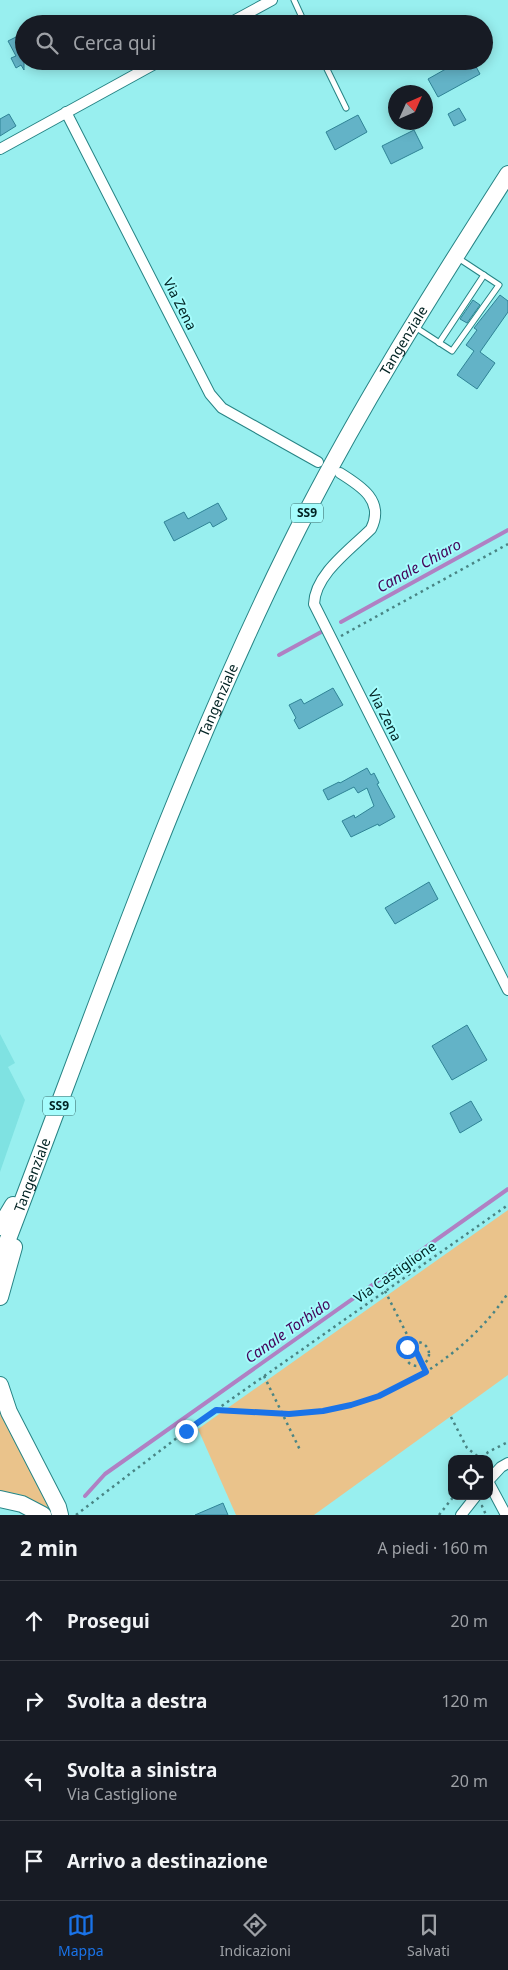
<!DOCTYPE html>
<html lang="it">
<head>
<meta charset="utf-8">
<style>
  :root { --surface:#171b24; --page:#242831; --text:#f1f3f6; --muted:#9ea1a6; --line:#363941; --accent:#1a73e8 }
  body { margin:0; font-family:"Noto Sans",sans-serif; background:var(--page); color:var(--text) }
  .controls { position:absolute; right:15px; bottom:15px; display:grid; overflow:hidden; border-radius:10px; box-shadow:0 2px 12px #0003 }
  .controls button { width:45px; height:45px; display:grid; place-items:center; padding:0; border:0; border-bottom:1px solid var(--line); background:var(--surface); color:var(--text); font:25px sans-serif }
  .compass { position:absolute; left:388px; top:85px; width:45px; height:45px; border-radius:50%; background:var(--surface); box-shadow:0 2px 12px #0003; rotate:45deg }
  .stop { position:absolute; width:15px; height:15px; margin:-11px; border:4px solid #1a73e8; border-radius:50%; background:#fff }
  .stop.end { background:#1a73e8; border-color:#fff; box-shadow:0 1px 5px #0008 }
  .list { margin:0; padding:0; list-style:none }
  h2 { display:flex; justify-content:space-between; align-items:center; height:65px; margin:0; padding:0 20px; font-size:21px }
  h2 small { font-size:16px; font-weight:400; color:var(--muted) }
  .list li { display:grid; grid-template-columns:32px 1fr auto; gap:15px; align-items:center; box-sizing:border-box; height:80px; padding:0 20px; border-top:1px solid var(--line) }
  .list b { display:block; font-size:19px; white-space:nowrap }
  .list p { margin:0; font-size:16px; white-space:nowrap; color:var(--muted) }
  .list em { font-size:16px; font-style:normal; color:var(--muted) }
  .icon { flex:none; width:28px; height:28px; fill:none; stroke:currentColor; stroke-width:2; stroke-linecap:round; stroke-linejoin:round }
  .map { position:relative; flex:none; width:508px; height:1515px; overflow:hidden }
  .search { position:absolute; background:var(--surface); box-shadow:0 2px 12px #0003; left:15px; right:15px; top:15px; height:55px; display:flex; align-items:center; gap:12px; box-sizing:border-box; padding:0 18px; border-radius:28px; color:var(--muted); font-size:19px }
  .sheet { height:385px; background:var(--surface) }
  nav { display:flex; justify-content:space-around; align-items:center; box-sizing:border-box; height:70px; border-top:1px solid var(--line); background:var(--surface); font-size:14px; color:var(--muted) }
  nav a { display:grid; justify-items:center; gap:2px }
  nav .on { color:var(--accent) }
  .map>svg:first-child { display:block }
  .built { fill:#7fe2e2 }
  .green { fill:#eac38b }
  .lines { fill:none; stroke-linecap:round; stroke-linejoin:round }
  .stream { stroke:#b080c3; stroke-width:4 }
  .building { fill:#63b3c7; stroke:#2f8396 }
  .service-casing { stroke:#278485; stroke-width:7 }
  .minor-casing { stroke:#278485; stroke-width:12 }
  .primary-casing { stroke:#278485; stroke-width:18 }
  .path { stroke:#498484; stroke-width:2.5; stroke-dasharray:2.5 4; stroke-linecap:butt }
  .service { stroke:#fff; stroke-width:5 }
  .minor { stroke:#fff; stroke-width:10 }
  .primary { stroke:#fff; stroke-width:16 }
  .route { stroke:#1a73e8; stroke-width:6 }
  .labels { text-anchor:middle; stroke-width:4; stroke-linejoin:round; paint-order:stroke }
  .shield { fill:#a5fcfc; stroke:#326363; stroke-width:1 }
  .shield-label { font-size:12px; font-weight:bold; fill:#022 }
  .street-label { font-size:14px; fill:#022; stroke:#a5fcfc }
  .water-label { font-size:15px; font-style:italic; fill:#450459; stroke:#a5fcfc }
</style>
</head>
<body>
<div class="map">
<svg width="508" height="1515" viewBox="0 0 508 1515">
  <rect width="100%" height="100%" fill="#98efef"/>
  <path class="built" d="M0,1034l15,29 -7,4 17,33 -25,72z"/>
  <g class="green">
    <path d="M508,1210v165l-194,140h-78l-38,-86z"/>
    <path d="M0,1408l51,101 -32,-15 -19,-3z"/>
  </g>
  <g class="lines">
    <g class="stream">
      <path d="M341,622l167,-92"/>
      <path d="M279,655l44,-24"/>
      <path d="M85,1496l20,-22 403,-285"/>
    </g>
  </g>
  <g class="building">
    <path d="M24,33v37l-3,-5 -5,3 -5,-10 5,-2 -8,-15z"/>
    <path d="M460,61h13l7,13 -42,23 -10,-18z"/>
    <path d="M459,108l7,12 -12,6 -6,-12z"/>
    <path d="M9,114l7,12 -16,10v-17z"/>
    <path d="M358,115l9,17 -32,18 -9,-18z"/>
    <path d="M414,130l9,18 -32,16 -9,-18z"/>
    <path d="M500,295l8,6v11l-28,40 15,11 -18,26 -20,-14 17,-24 -8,-6 11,-15 -3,-2z"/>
    <path d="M473,300l7,5 -13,18 -7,-4z"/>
    <path d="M218,503l9,16 -14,8 -3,-5 -36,19 -10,-19 20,-10 4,7z"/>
    <path d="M333,688l10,17 -44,24 -5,-9 2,-2 -7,-13 12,-6 3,5z"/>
    <path d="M367,768l4,7 3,-2 5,10 -2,1 18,33 -16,9 -1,-2 -27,13 -9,-16 12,-6 1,3 19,-12 -7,-18 -9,5 -4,-6 -26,13 -5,-10 16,-8 1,1z"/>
    <path d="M429,882l9,17 -43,25 -10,-16z"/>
    <path d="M467,1025l20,35 -35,20 -20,-34z"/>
    <path d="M471,1101l11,19 -22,13 -10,-20z"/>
    <path d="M223,1503l5,12h-33z"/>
  </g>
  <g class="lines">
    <g class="service-casing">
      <g id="service">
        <path d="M294,0l11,24"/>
        <path d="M323,61l23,47"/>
        <path d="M415,327l37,24 47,-66 -41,-27"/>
        <path d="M439,343l45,-68"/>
      </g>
    </g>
    <g class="minor-casing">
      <g id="minor">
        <path d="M228,24l44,-24"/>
        <path d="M66,112l144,282 12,14 96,54"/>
        <path d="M0,149l160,-88"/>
        <path d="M340,473c21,13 45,28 31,56 -20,20 -56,45 -57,75l194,386"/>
        <path d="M489,1480l12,-13 7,-4"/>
        <path d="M489,1483l17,32"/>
        <path d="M461,1515l15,-19"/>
      </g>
    </g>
    <g class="primary-casing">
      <g id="primary">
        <path d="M0,1227l13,-22"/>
        <path id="s1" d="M0,1260c92,-239 175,-482 288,-711 64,-130 142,-253 220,-375"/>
        <path d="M0,1297l14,-50"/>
        <path d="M0,1385l9,27 49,95 2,8"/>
        <path d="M0,1499l22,5 21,11"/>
      </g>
    </g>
    <g class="path">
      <path d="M341,636l167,-92"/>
      <path d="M385,1291l41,81"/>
      <circle cx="417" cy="1354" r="12"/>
      <path d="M264,1376l37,76"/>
      <path d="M218,1410c34,2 68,5 102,1 72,-8 149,-58 188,-118"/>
      <path d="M451,1417l16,31 14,11"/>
      <path d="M483,1459l5,-7 20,-10"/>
      <path d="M483,1506h-1l4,9"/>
      <path d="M76,1515l110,-84 322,-226"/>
      <path d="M439,1515l15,-19"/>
    </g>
    <use href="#service" class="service"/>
    <use href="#minor" class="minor"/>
    <use href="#primary" class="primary"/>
  </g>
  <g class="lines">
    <path class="route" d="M186,1431l30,-21 73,4 34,-3 28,-6 28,-9 47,-24 -14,-29 -5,4"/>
  </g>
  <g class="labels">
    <g class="shield">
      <rect x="291" y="503.5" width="32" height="19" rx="4"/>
      <rect x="43" y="1096.5" width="32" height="19" rx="4"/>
    </g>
    <g class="shield-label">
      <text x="307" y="517">SS9</text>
      <text x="59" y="1110">SS9</text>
    </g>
    <g class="street-label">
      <text transform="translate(180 304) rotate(63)" y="5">Via Zena</text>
      <text dy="5" stroke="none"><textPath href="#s1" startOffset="1006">Tangenziale</textPath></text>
      <text dy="5" stroke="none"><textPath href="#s1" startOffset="601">Tangenziale</textPath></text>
      <text transform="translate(385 715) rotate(63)" y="5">Via Zena</text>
      <text dy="5" stroke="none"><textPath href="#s1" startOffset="91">Tangenziale</textPath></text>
      <text transform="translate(395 1272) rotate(-35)" y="5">Via Castiglione</text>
    </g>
    <g class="water-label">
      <text transform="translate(419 566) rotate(-29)" y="5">Canale Chiaro</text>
      <text transform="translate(288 1331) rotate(-35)" y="5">Canale Torbido</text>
    </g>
  </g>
</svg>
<div class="controls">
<button><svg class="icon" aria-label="locate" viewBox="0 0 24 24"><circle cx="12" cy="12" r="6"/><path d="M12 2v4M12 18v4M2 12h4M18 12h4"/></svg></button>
</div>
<svg class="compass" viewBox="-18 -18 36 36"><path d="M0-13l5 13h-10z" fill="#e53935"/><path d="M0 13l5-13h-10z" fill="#9ea1a6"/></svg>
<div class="stop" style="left:407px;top:1347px"></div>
<div class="stop end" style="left:186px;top:1431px"></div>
<div class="search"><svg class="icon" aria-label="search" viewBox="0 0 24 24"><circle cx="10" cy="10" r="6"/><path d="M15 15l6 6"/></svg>Cerca qui</div>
</div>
<section class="sheet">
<h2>2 min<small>A piedi · 160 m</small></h2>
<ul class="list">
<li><svg class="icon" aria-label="ahead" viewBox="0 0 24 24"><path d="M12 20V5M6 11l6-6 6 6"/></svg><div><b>Prosegui</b></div><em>20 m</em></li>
<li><svg class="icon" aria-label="right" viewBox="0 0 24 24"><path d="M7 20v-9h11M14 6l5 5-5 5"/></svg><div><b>Svolta a destra</b></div><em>120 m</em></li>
<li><svg class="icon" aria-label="left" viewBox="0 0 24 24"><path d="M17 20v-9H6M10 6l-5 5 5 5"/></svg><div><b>Svolta a sinistra</b><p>Via Castiglione</p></div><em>20 m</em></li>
<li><svg class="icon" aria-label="arrive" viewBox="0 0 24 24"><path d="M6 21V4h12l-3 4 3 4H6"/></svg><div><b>Arrivo a destinazione</b></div></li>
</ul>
</section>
<nav>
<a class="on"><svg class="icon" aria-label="map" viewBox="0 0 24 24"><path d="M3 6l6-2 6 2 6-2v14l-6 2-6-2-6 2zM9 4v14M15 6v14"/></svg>Mappa</a>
<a><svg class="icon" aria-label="directions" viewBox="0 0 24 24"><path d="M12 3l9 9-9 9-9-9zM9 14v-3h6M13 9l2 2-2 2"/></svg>Indicazioni</a>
<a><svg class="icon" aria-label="saved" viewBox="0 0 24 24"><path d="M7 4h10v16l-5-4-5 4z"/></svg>Salvati</a>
</nav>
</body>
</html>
